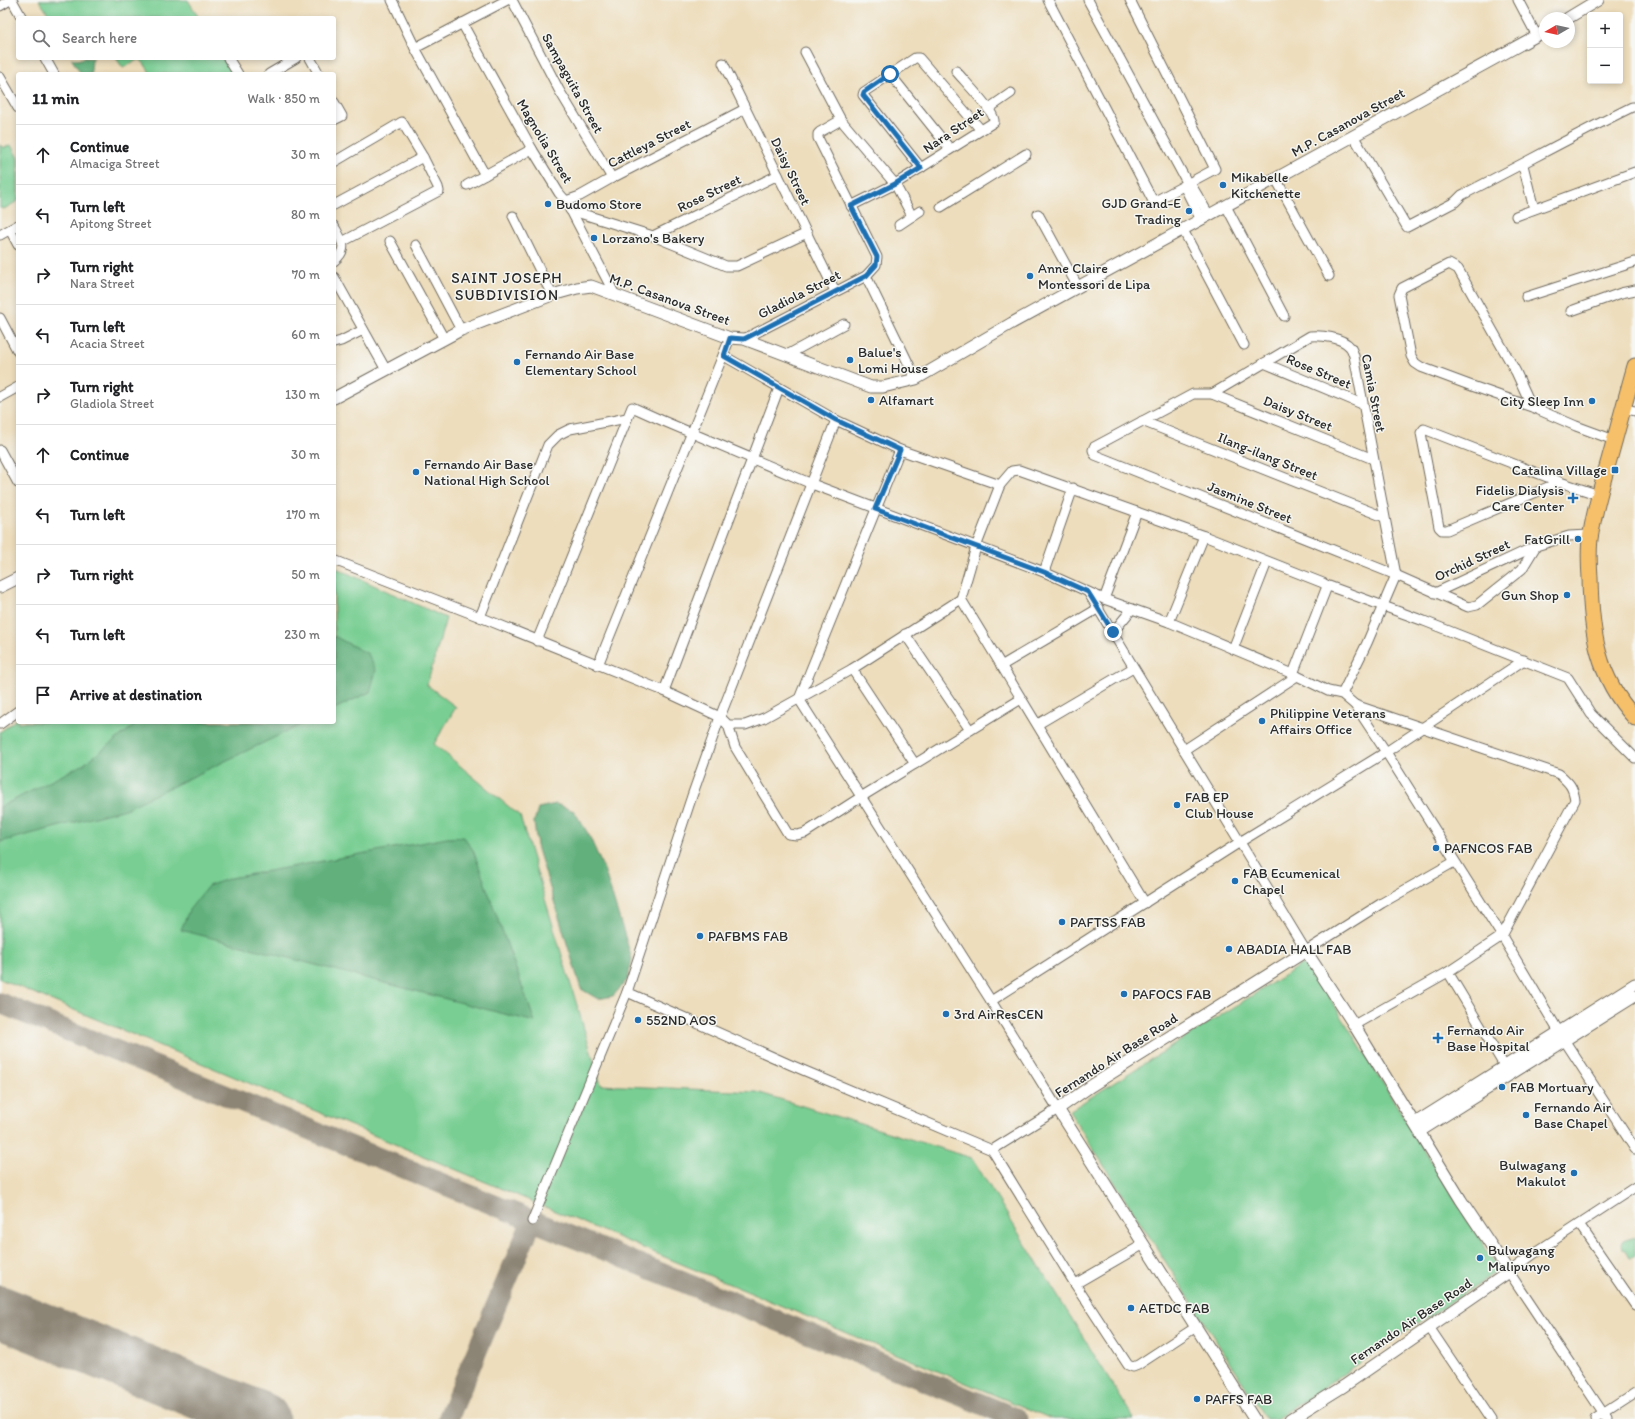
<!DOCTYPE html>
<html lang="en">
<head>
<meta charset="utf-8">
<style>
  :root { --surface:#fff; --page:#f2f2f2; --text:#202124; --muted:#757577; --line:#e0e0e0 }
  body { margin:0; font-family:Itim,sans-serif; background:var(--page); color:var(--text) }
  .controls { position:absolute; right:12px; top:12px; display:grid; overflow:hidden; border-radius:4px; box-shadow:0 2px 6px #0003 }
  .controls button { width:36px; height:36px; display:grid; place-items:center; padding:0; border:0; border-bottom:1px solid var(--line); background:var(--surface); color:var(--text); font:20px sans-serif }
  .compass { position:absolute; left:1539px; top:12px; width:36px; height:36px; border-radius:50%; background:var(--surface); box-shadow:0 2px 6px #0003; rotate:261deg }
  .stop { position:absolute; width:12px; height:12px; margin:-9px; border:3px solid #1f6fb2; border-radius:50%; background:#fff }
  .stop.end { background:#1f6fb2; border-color:#fff; box-shadow:0 1px 4px #0008 }
  .list { margin:0; padding:0; list-style:none }
  h2 { display:flex; justify-content:space-between; align-items:center; height:52px; margin:0; padding:0 16px; font-size:17px }
  h2 small { font-size:13px; font-weight:400; color:var(--muted) }
  .list li { display:grid; grid-template-columns:26px 1fr auto; gap:12px; align-items:center; box-sizing:border-box; height:60px; padding:0 16px; border-top:1px solid var(--line) }
  .list b { display:block; font-size:15px; white-space:nowrap }
  .list p { margin:0; font-size:13px; white-space:nowrap; color:var(--muted) }
  .list em { font-size:13px; font-style:normal; color:var(--muted) }
  .icon { flex:none; width:22px; height:22px; fill:none; stroke:currentColor; stroke-width:2; stroke-linecap:round; stroke-linejoin:round }
  .map { position:relative; flex:none; width:1635px; height:1419px; overflow:hidden }
  .search { position:absolute; background:var(--surface); box-shadow:0 2px 6px #0003; left:16px; top:16px; width:320px; height:44px; display:flex; align-items:center; gap:10px; box-sizing:border-box; padding:0 14px; border-radius:4px; color:var(--muted); font-size:15px }
  .panel { position:absolute; background:var(--surface); box-shadow:0 2px 6px #0003; left:16px; top:72px; width:320px; height:652px; border-radius:4px }
  .map>svg:first-child { display:block }
  .green { fill:#78ce93; stroke:#527c5f }
  .forest { fill:#62b17d; stroke:#466e54 }
  .lines { fill:none; stroke-linecap:round; stroke-linejoin:round }
  .taxiway { stroke:#8c8474; stroke-width:21 }
  .runway { stroke:#8c8474; stroke-width:53 }
  .minor-casing { stroke:#6f695e; stroke-width:11 }
  .tertiary-casing { stroke:#6f695e; stroke-width:13 }
  .trunk-casing { stroke:#6f695e; stroke-width:17 }
  .minor { stroke:#fff; stroke-width:9 }
  .tertiary { stroke:#fff; stroke-width:11 }
  .trunk { stroke:#f6c06b; stroke-width:15 }
  .route { stroke:#1f6fb2; stroke-width:5 }
  .poi-dot { fill:#1f6fb2; stroke:#f6f6f2; stroke-width:1.5 }
  .labels { text-anchor:middle; stroke-width:3; stroke-linejoin:round; paint-order:stroke }
  .street-label { font-size:14px; fill:#2b2b2b; stroke:#f6f6f2 }
  .poi-label { font-size:14px; fill:#2b2b2b; stroke:#f6f6f2; text-anchor:start }
  .neighbourhood-label { font-size:15px; letter-spacing:1px; fill:#2b2b2b; stroke:#f6f6f2 }
</style>
</head>
<body>
<div class="map">
<svg width="1635" height="1419" viewBox="0 0 1635 1419">
  <rect width="100%" height="100%" fill="#f6f6f2"/>
  <filter id="ink" filterUnits="userSpaceOnUse"><feTurbulence type="fractalNoise" baseFrequency=".025" numOctaves="2"/><feDisplacementMap in="SourceGraphic" scale="8" xChannelSelector="R" yChannelSelector="G"/><feConvolveMatrix kernelMatrix="1 2 1 2 8 2 1 2 1" color-interpolation-filters="sRGB"/></filter>
  <filter id="wash" filterUnits="userSpaceOnUse"><feTurbulence type="fractalNoise" baseFrequency=".012" numOctaves="4" result="noise"/><feDisplacementMap in="SourceGraphic" scale="16" xChannelSelector="R" yChannelSelector="G"/><feGaussianBlur stdDeviation="0.9" result="paint"/><feColorMatrix in="noise" values="0 0 0 0 0 0 0 0 0 0 0 0 0 0 0 0 0 1.4 0 .05"/><feComposite in="paint" operator="in"/></filter>
  <g filter="url(#wash)">
    <rect width="100%" height="100%" fill="#edddbc"/>
    <g class="green">
      <path d="M39,0h149l11,18h-148z"/>
      <path d="M116,58h107l9,15 -85,1 3,-2 -7,-10 -4,-3 -16,9z"/>
      <path d="M0,145l4,3 7,-3 7,13v43l-14,8 -4,-1z"/>
      <path d="M334,567l112,51 -19,67 29,22 -22,37 86,72 81,269 156,7 215,66 162,261h-82l-1052,-440v-247l18,-14v4h316z"/>
      <path d="M1307,961l192,309 -223,149h-10l-197,-308z"/>
      <path d="M1635,1236v21l-6,1 -4,-7 -3,-1 -1,-6 2,-4z"/>
    </g>
    <g class="forest">
      <path d="M71,58l6,2 7,-2h10l-2,2 -1,10 1,4h-11z"/>
      <path d="M334,636l34,18 8,16 -6,22 -36,17z"/>
      <path d="M139,722h168l-182,87 -125,33v-35l84,-43z"/>
      <path d="M556,804l18,7 15,24 16,37 27,87 -4,20 -15,17 -15,3 -17,-10 -44,-143 -3,-24 4,-14z"/>
      <path d="M464,837l9,13 62,172 -354,-92 8,-20 19,-24 23,-8 216,-40z"/>
    </g>
    <g class="lines">
      <g class="taxiway">
        <path d="M0,1003l1018,416"/>
        <path d="M448,1419l84,-198"/>
      </g>
      <path class="runway" d="M0,1312l263,107"/>
    </g>
  </g>
  <g filter="url(#ink)">
    <g class="lines">
      <g class="minor-casing">
        <g id="minor">
          <path d="M12,0l10,18"/>
          <path d="M392,0l23,48 70,127"/>
          <path d="M512,0l47,90 53,88"/>
          <path d="M1048,0l105,201 6,-2 56,-30 -85,-169"/>
          <path d="M1088,0l100,184"/>
          <path d="M1518,0l19,36"/>
          <path d="M0,6l10,-6"/>
          <path d="M462,23l70,126 27,44 7,8 49,94"/>
          <path d="M415,48l92,-48"/>
          <path d="M805,52l36,68 54,64 17,32"/>
          <path d="M45,58l9,16"/>
          <path d="M228,58l10,16"/>
          <path d="M310,58l9,16"/>
          <path d="M723,63l112,228"/>
          <path d="M269,74l27,-16"/>
          <path d="M890,74l60,75"/>
          <path d="M0,77l18,31"/>
          <path d="M334,102l8,14 -8,4"/>
          <path d="M988,109l23,-16"/>
          <path d="M1354,137l53,90 48,-25 7,-7c57,-29 113,-60 170,-88h3"/>
          <path d="M334,162l68,-40 21,35 15,30 1,4 -97,51"/>
          <path d="M1523,165l11,44"/>
          <path d="M921,168l-58,-73 1,-3 51,-34h4l62,72"/>
          <path d="M1276,179l53,97"/>
          <path d="M1190,183l19,32"/>
          <path d="M467,185l65,-36"/>
          <path d="M1184,186l17,34"/>
          <path d="M566,201l14,-5 32,-18 133,-69"/>
          <path d="M334,205l89,-48"/>
          <path d="M851,206l44,-22 99,-62c2,-10 -31,-42 -38,-51"/>
          <path d="M1226,206l58,110"/>
          <path d="M941,207l85,-53"/>
          <path d="M570,210l83,26 73,30h11l70,-33"/>
          <path d="M1038,214l40,73"/>
          <path d="M513,216l39,79"/>
          <path d="M1516,216l119,-44"/>
          <path d="M899,225l21,-14"/>
          <path d="M334,226c8,15 15,23 0,35"/>
          <path d="M10,230l8,15"/>
          <path d="M1183,230l61,115"/>
          <path d="M0,235l18,-10"/>
          <path d="M653,236l125,-61"/>
          <path d="M390,241l54,98"/>
          <path d="M416,245l45,85"/>
          <path d="M866,276l50,103"/>
          <path d="M334,277l52,93"/>
          <path d="M1526,297l109,-35"/>
          <path d="M1571,311l50,-18 14,-3"/>
          <path d="M0,318l18,34"/>
          <path d="M744,339l122,-63 10,-11 1,-8 -59,-119v-4l2,-2 21,-12"/>
          <path d="M334,343l7,-2 22,-11"/>
          <path d="M787,355l57,-31"/>
          <path d="M724,356l112,64 64,30 100,35"/>
          <path d="M1264,363l98,41"/>
          <path d="M1212,394l98,-58c11,-1 32,1 40,11 2,2 3,6 4,9l42,219"/>
          <path d="M0,397l18,-10"/>
          <path d="M1532,407l-16,-35 -58,-103 -9,-5 -47,24 -3,7 12,61 4,7 6,4 51,19 60,21 44,19 38,14"/>
          <path d="M1623,408l12,3"/>
          <path d="M1142,421l242,96"/>
          <path d="M0,450l18,33"/>
          <path d="M900,450l-101,249 194,305 65,105 -66,41"/>
          <path d="M1373,459l-161,-65h-19l-99,53 -1,3 2,5 301,120 72,32 9,-2 45,-36 14,-23"/>
          <path d="M1560,482l-113,48h-5l-3,-3 -18,-94 3,-4 136,53 39,13"/>
          <path d="M334,560l146,57 184,74 56,26 8,8h17l19,-7 88,-49 109,-70"/>
          <path d="M1044,572l29,-84"/>
          <path d="M1326,585l98,36 144,57 23,36 44,44"/>
          <path d="M1088,592l218,359 76,-48 72,-41"/>
          <path d="M1435,593l101,-47 33,-10 21,-1"/>
          <path d="M1104,599l33,-87"/>
          <path d="M480,617l68,-172 10,-10 12,-6 57,-11"/>
          <path d="M1169,622l35,-86"/>
          <path d="M1113,632l19,-23"/>
          <path d="M905,634l65,96"/>
          <path d="M537,641l95,-234 29,13 151,64 232,88 60,27 65,23 124,52 35,17 14,3 13,11 31,47 116,184 57,96 76,117"/>
          <path d="M1233,649l34,-87"/>
          <path d="M598,665l132,-327"/>
          <path d="M1001,666l98,-58"/>
          <path d="M852,669l63,95"/>
          <path d="M664,691l115,-303"/>
          <path d="M1342,694l25,-51 29,-68"/>
          <path d="M0,724l18,-13"/>
          <path d="M1038,724l95,-56"/>
          <path d="M728,725l7,22 53,87 9,1 8,-2 56,-36 160,-98"/>
          <path d="M1184,750l113,-74"/>
          <path d="M1145,903l-184,-304 15,-52 24,-62 12,-14 7,-1 185,66 119,47 3,2v4l-33,85"/>
          <path d="M1448,972l60,100"/>
          <path d="M627,992l164,73 201,85 83,134 53,81 5,2 5,-2 58,-38"/>
          <path d="M991,1001l249,-159 146,-90 138,-92"/>
          <path d="M1354,1025l94,-53 54,-36 73,-136c-2,-14 -6,-17 -16,-26l-204,-69"/>
          <path d="M532,1221l95,-229 65,-196 28,-79 116,-297"/>
          <path d="M1579,1224l56,81"/>
          <path d="M1075,1284l69,-40"/>
          <path d="M1429,1327l62,92"/>
          <path d="M1595,1419l40,-26"/>
          <path d="M1607,1419l-98,-147 30,-22 96,-63"/>
        </g>
      </g>
      <g class="tertiary-casing">
        <g id="tertiary">
          <path d="M1568,18l30,-18"/>
          <path d="M334,398l127,-68 91,-35 25,-7 14,-2 139,52 14,1 127,48h12l33,-8 96,-56 533,-292"/>
          <path d="M0,587l18,-9"/>
          <path d="M1415,1123l220,-139"/>
          <path d="M1420,1131l215,-135"/>
          <path d="M1254,1419l-196,-310 33,-23 215,-135 48,74 107,175 48,72 -165,114 -53,33"/>
        </g>
      </g>
      <g class="trunk-casing">
        <path id="trunk" d="M1635,366c-9,31 -17,62 -26,94 -7,24 -14,48 -18,73 -3,14 -2,30 -1,45 1,54 7,99 45,140"/>
      </g>
      <use href="#minor" class="minor"/>
      <use href="#tertiary" class="tertiary"/>
      <use href="#trunk" class="trunk"/>
    </g>
  </g>
  <g class="lines" filter="url(#ink)">
    <path class="route" d="M890,74l-26,18 -1,3 58,73 -26,16 -44,22 26,51 -1,8 -10,11 -122,63 -14,-1 -6,18 112,64 64,30 -25,59 169,63 44,20 25,40"/>
  </g>
  <g class="poi-dot">
    <circle cx="1223" cy="185" r="4"/>
    <circle cx="548" cy="204" r="4"/>
    <circle cx="1189" cy="211" r="4"/>
    <circle cx="594" cy="238" r="4"/>
    <circle cx="1030" cy="276" r="4"/>
    <circle cx="850" cy="360" r="4"/>
    <circle cx="517" cy="362" r="4"/>
    <circle cx="871" cy="400" r="4"/>
    <circle cx="1592" cy="401" r="4"/>
    <rect x="1611" y="466" width="8" height="8" rx="2"/>
    <circle cx="416" cy="472" r="4"/>
    <path d="M1571 492h4v4h4v4h-4v4h-4v-4h-4v-4h4z"/>
    <circle cx="1578" cy="539" r="4"/>
    <circle cx="1567" cy="595" r="4"/>
    <circle cx="1262" cy="721" r="4"/>
    <circle cx="1177" cy="805" r="4"/>
    <circle cx="1436" cy="848" r="4"/>
    <circle cx="1235" cy="881" r="4"/>
    <circle cx="1062" cy="922" r="4"/>
    <circle cx="700" cy="936" r="4"/>
    <circle cx="1229" cy="949" r="4"/>
    <circle cx="1124" cy="994" r="4"/>
    <circle cx="946" cy="1014" r="4"/>
    <circle cx="638" cy="1020" r="4"/>
    <path d="M1436 1032h4v4h4v4h-4v4h-4v-4h-4v-4h4z"/>
    <circle cx="1502" cy="1087" r="4"/>
    <circle cx="1526" cy="1115" r="4"/>
    <circle cx="1574" cy="1173" r="4"/>
    <circle cx="1480" cy="1258" r="4"/>
    <circle cx="1131" cy="1308" r="4"/>
    <circle cx="1197" cy="1399" r="4"/>
  </g>
  <g class="labels">
    <g class="street-label">
      <text transform="translate(573 83) rotate(61)" y="5">Sampaguita Street</text>
      <text transform="translate(1348 122) rotate(-29)" y="5">M.P. Casanova Street</text>
      <text transform="translate(953 130) rotate(-34)" y="5">Nara Street</text>
      <text transform="translate(545 141) rotate(59)" y="5">Magnolia Street</text>
      <text transform="translate(649 143) rotate(-27)" y="5">Cattleya Street</text>
      <text transform="translate(791 171) rotate(64)" y="5">Daisy Street</text>
      <text transform="translate(709 193) rotate(-26)" y="5">Rose Street</text>
      <text transform="translate(799 294) rotate(-27)" y="5">Gladiola Street</text>
      <text transform="translate(670 299) rotate(20)" y="5">M.P. Casanova Street</text>
      <text transform="translate(1319 371) rotate(23)" y="5">Rose Street</text>
      <text transform="translate(1374 393) rotate(79)" y="5">Camia Street</text>
      <text transform="translate(1298 413) rotate(22)" y="5">Daisy Street</text>
      <text transform="translate(1268 456) rotate(22)" y="5">Ilang-ilang Street</text>
      <text transform="translate(1250 502) rotate(22)" y="5">Jasmine Street</text>
      <text transform="translate(1472 560) rotate(-25)" y="5">Orchid Street</text>
      <text transform="translate(1116 1055) rotate(-33)" y="5">Fernando Air Base Road</text>
      <text transform="translate(1411 1321) rotate(-34)" y="5">Fernando Air Base Road</text>
    </g>
    <g class="poi-label">
      <text x="1231" y="182">Mikabelle<tspan x="1231" dy="16">Kitchenette</tspan></text>
      <text x="1181" y="208" text-anchor="end">GJD Grand-E<tspan x="1181" dy="16">Trading</tspan></text>
      <text x="556" y="209">Budomo Store</text>
      <text x="602" y="243">Lorzano's Bakery</text>
      <text x="1038" y="273">Anne Claire<tspan x="1038" dy="16">Montessori de Lipa</tspan></text>
      <text x="858" y="357">Balue's<tspan x="858" dy="16">Lomi House</tspan></text>
      <text x="525" y="359">Fernando Air Base<tspan x="525" dy="16">Elementary School</tspan></text>
      <text x="879" y="405">Alfamart</text>
      <text x="1584" y="406" text-anchor="end">City Sleep Inn</text>
      <text x="424" y="469">Fernando Air Base<tspan x="424" dy="16">National High School</tspan></text>
      <text x="1607" y="475" text-anchor="end">Catalina Village</text>
      <text x="1564" y="495" text-anchor="end">Fidelis Dialysis<tspan x="1564" dy="16">Care Center</tspan></text>
      <text x="1570" y="544" text-anchor="end">FatGrill</text>
      <text x="1559" y="600" text-anchor="end">Gun Shop</text>
      <text x="1270" y="718">Philippine Veterans<tspan x="1270" dy="16">Affairs Office</tspan></text>
      <text x="1185" y="802">FAB EP<tspan x="1185" dy="16">Club House</tspan></text>
      <text x="1444" y="853">PAFNCOS FAB</text>
      <text x="1243" y="878">FAB Ecumenical<tspan x="1243" dy="16">Chapel</tspan></text>
      <text x="1070" y="927">PAFTSS FAB</text>
      <text x="708" y="941">PAFBMS FAB</text>
      <text x="1237" y="954">ABADIA HALL FAB</text>
      <text x="1132" y="999">PAFOCS FAB</text>
      <text x="954" y="1019">3rd AirResCEN</text>
      <text x="646" y="1025">552ND AOS</text>
      <text x="1447" y="1035">Fernando Air<tspan x="1447" dy="16">Base Hospital</tspan></text>
      <text x="1510" y="1092">FAB Mortuary</text>
      <text x="1534" y="1112">Fernando Air<tspan x="1534" dy="16">Base Chapel</tspan></text>
      <text x="1566" y="1170" text-anchor="end">Bulwagang<tspan x="1566" dy="16">Makulot</tspan></text>
      <text x="1488" y="1255">Bulwagang<tspan x="1488" dy="16">Malipunyo</tspan></text>
      <text x="1139" y="1313">AETDC FAB</text>
      <text x="1205" y="1404">PAFFS FAB</text>
    </g>
    <g class="neighbourhood-label">
      <text x="507" y="283">SAINT JOSEPH<tspan x="507" dy="17">SUBDIVISION</tspan></text>
    </g>
  </g>
</svg>
<div class="controls">
<button>+</button>
<button>−</button>
</div>
<svg class="compass" viewBox="-18 -18 36 36"><path d="M0-13l5 13h-10z" fill="#e53935"/><path d="M0 13l5-13h-10z" fill="#757577"/></svg>
<div class="stop" style="left:890px;top:74px"></div>
<div class="stop end" style="left:1113px;top:632px"></div>
<div class="search"><svg class="icon" aria-label="search" viewBox="0 0 24 24"><circle cx="10" cy="10" r="6"/><path d="M15 15l6 6"/></svg>Search here</div>
<section class="panel">
<h2>11 min<small>Walk · 850 m</small></h2>
<ul class="list">
<li><svg class="icon" aria-label="ahead" viewBox="0 0 24 24"><path d="M12 20V5M6 11l6-6 6 6"/></svg><div><b>Continue</b><p>Almaciga Street</p></div><em>30 m</em></li>
<li><svg class="icon" aria-label="left" viewBox="0 0 24 24"><path d="M17 20v-9H6M10 6l-5 5 5 5"/></svg><div><b>Turn left</b><p>Apitong Street</p></div><em>80 m</em></li>
<li><svg class="icon" aria-label="right" viewBox="0 0 24 24"><path d="M7 20v-9h11M14 6l5 5-5 5"/></svg><div><b>Turn right</b><p>Nara Street</p></div><em>70 m</em></li>
<li><svg class="icon" aria-label="left" viewBox="0 0 24 24"><path d="M17 20v-9H6M10 6l-5 5 5 5"/></svg><div><b>Turn left</b><p>Acacia Street</p></div><em>60 m</em></li>
<li><svg class="icon" aria-label="right" viewBox="0 0 24 24"><path d="M7 20v-9h11M14 6l5 5-5 5"/></svg><div><b>Turn right</b><p>Gladiola Street</p></div><em>130 m</em></li>
<li><svg class="icon" aria-label="ahead" viewBox="0 0 24 24"><path d="M12 20V5M6 11l6-6 6 6"/></svg><div><b>Continue</b></div><em>30 m</em></li>
<li><svg class="icon" aria-label="left" viewBox="0 0 24 24"><path d="M17 20v-9H6M10 6l-5 5 5 5"/></svg><div><b>Turn left</b></div><em>170 m</em></li>
<li><svg class="icon" aria-label="right" viewBox="0 0 24 24"><path d="M7 20v-9h11M14 6l5 5-5 5"/></svg><div><b>Turn right</b></div><em>50 m</em></li>
<li><svg class="icon" aria-label="left" viewBox="0 0 24 24"><path d="M17 20v-9H6M10 6l-5 5 5 5"/></svg><div><b>Turn left</b></div><em>230 m</em></li>
<li><svg class="icon" aria-label="arrive" viewBox="0 0 24 24"><path d="M6 21V4h12l-3 4 3 4H6"/></svg><div><b>Arrive at destination</b></div></li>
</ul>
</section>
</div>
</body>
</html>
